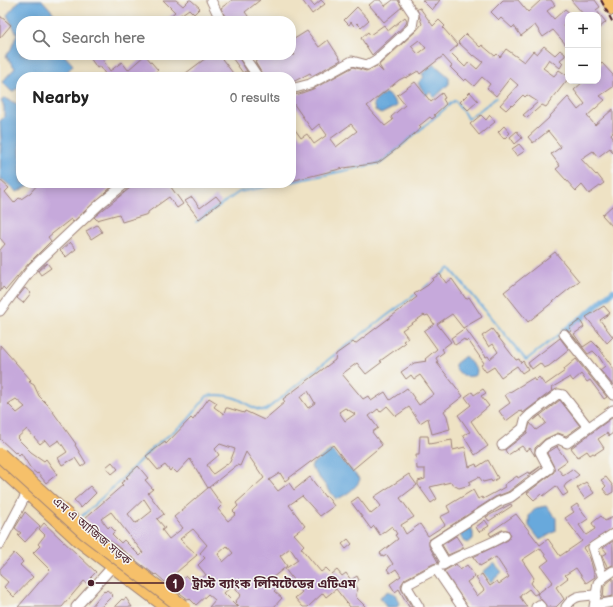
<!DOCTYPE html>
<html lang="en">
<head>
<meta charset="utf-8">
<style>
  :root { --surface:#fff; --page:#f6f6f6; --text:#222; --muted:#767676; --line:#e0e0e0 }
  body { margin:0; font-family:"Balsamiq Sans","Noto Sans Bengali",sans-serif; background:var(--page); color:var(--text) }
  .controls { position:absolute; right:12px; top:12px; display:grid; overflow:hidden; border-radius:8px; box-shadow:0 2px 10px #0003 }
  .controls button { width:36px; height:36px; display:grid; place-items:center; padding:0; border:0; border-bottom:1px solid var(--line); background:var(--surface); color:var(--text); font:20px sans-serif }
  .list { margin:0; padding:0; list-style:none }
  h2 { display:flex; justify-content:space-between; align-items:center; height:52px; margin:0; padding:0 16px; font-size:17px }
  h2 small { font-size:13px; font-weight:400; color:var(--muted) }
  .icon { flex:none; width:22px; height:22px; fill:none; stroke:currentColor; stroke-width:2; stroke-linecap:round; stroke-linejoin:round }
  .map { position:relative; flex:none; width:613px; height:607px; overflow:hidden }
  .search { position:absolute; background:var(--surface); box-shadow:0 2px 10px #0003; left:16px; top:16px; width:280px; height:44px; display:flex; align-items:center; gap:10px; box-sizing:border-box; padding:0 14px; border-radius:16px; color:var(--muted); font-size:15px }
  .panel { position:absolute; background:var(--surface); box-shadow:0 2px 10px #0003; left:16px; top:72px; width:280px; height:116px; border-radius:16px }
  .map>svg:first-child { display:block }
  .water { fill:#68a9dc; stroke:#596484 }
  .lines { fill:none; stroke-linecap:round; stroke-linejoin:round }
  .stream { stroke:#68a9dc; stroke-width:2 }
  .canal { stroke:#68a9dc; stroke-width:6 }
  .building { fill:#c6a9db; fill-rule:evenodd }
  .minor-casing { stroke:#9c8078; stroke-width:11 }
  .major-casing { stroke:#9c8078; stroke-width:14 }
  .highway-casing { stroke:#9c8078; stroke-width:16 }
  .minor { stroke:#fff; stroke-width:9 }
  .major { stroke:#f6c06b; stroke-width:12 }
  .highway { stroke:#f6c06b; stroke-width:14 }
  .rail { stroke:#4a1f2b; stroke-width:2; stroke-dasharray:6 3; stroke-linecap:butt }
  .highway-bridge-casing { stroke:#9c8078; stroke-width:16; stroke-linecap:butt }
  .highway-bridge { stroke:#f6c06b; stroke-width:14 }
  .labels { text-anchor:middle; stroke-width:3; stroke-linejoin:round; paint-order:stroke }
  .street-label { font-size:12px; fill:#4a1f2b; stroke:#f6f6f2 }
  .leader { fill:none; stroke:#4a1f2b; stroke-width:1.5 }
  .callout-dot { fill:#4a1f2b; stroke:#f6f6f2; stroke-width:1.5 }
  .mark-label { font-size:12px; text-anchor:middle; font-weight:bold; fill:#fff }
  .callout-label { font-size:13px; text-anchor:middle; font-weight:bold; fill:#4a1f2b; stroke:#f6f6f2; stroke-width:3; stroke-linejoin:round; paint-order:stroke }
</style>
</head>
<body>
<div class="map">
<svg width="613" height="607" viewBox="0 0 613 607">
  <rect width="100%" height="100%" fill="#f6f6f2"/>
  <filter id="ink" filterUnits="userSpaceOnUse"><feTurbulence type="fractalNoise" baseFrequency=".025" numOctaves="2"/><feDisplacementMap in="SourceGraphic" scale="8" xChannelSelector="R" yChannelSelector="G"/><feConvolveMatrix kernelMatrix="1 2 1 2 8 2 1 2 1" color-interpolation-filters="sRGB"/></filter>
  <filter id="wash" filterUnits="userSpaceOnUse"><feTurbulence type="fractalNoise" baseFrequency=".012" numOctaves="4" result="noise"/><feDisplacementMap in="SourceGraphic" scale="16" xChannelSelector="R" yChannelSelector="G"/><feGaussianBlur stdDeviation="0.9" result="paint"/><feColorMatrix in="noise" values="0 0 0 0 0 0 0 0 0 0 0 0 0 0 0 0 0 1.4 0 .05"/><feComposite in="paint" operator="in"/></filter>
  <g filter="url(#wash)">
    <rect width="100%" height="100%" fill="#eee2c4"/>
    <g class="water">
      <path d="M20,0h22l19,21h-40v34h43l9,10 -6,7 3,5h-49v9l-9,6 -10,-10 13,-14 -9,-12 5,-7 6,-15 -10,-19z"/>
      <path d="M434,64l15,13v7l-15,14 -4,-6 -4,3 -8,-12 6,-6 -2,-3z"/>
      <path d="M385,93l7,5 5,8 -16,8 -6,-4 -2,-7z"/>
      <path d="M5,98l14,7 2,78h12l-16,9 -15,-13 -2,2 1,-43 -1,-17 4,-4v-10l-3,-6z"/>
      <path d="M465,356l12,14 -1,5c-10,4 -15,0 -21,-7v-4z"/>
      <path d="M331,450l29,29c-2,8 -16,18 -24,20l-25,-32 2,-4z"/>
      <path d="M546,506l10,12v13l-16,9 -11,-14v-10l7,-8z"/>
      <path d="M470,525l3,8v6l-5,4 -4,-2 -3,-4 -2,-9z"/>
      <path d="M494,563l8,9 -11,10 -8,-10z"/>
      <path d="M388,591l7,3 4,9 -2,4h-11l-6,-10z"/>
    </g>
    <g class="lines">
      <g class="stream">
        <path d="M291,182l90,-19 74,-63 13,19 28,-21"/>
        <path d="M196,222l43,-30 46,-9"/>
        <path d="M439,277l11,-9 76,92 35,-27"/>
        <path d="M423,289l7,-6"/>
        <path d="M82,516l38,-35 30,-31 37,-29 20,-25c10,-2 20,-1 31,3 9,4 18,13 28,11l73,-59 77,-57"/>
      </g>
      <path class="canal" d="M564,331l22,-16 27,-24"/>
    </g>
    <g id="blocks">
      <g class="building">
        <path d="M163,0h13l7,6 6,-6h2l9,8 -6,6 -5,-5 -17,12h-8l11,-9z"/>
        <path d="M232,0h28l-15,12 7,9h-25l-6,-13z"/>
        <path d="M302,0h7l5,6 7,-6 4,4 -13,10z"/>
        <path d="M375,0h5l5,6 8,-6h5l4,7 -18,15 -15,-17z"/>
        <path d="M422,0h18l-8,10z"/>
        <path d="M503,0h15l10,12 13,-12h10l4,5 -8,6 7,8 11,-10 7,6h-4v4l-5,6 5,6v16l-15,-17 -10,7 -8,-12 -14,11 -7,-10 -2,2 -11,-10 -2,2 -8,-8z"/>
        <path d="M571,0h24l5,7 -4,3 10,12 -8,7v-14h-14z"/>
        <path d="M357,7l12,13 -8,7 -4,-4 -3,3 -3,-4 -2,3 -5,-5z"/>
        <path d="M420,8l13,18 6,-6 6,6 -2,2 15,17 -8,7 15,15 4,-5 8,7 6,-7 -9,-7 -1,1 -15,-14 8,-8 14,13 2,-2 13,11 2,-2 3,3 6,-8 18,13 9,-11 4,3 7,-8 11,9 5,-5 5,4v2l-5,4 3,3 -3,5 -11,-9 -6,9 11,8 5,-6 9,6v3l-22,28 -4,-2 -15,13 -4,-3 15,-13 -11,-7 -2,2 -2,-2 -11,11 -1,-1 -5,5 -6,-5 18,-20 -8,-7 -14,18 -9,-8 3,-4 -8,-7 -8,9 -8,-7 -2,2 -14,-14 2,-1 -9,-10 -23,18 -2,-3 -12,7 -1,-1 -6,3 -32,26 18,20 8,-6 -2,-3 14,-12 -8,-10 18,-13 16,20 11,-9 3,5 -2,1 3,5 -12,11 2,1 -4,3 -2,-2 -11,9 2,2 -23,20 -20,15 -34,5 -53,13v-57l10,14 6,-4 7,10 13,-9 -8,-11 -7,6 -21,-30v-5l8,-1 14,-5 40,-22 13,4 11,-5 6,6 -4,-7 37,-34 6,-7 -5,-15zM419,40l7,8 -8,6 -7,-8zM351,124l6,7 -21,16 -6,-8z"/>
        <path d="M0,16l11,9 -11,13z"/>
        <path d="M405,17l2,3 -1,4 -34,31 -11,-17 7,-6 2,3 14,-10 4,6z"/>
        <path d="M307,31l12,16 9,-7 13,20 -29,16 -2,-3 -19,10v-6h-27l-9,-15 9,-7h31l-4,-5v-9z"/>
        <path d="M88,55h21l-6,5 7,11 12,-9 6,8 17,-15 13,15 -7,6 -3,-4 -5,5h-36l-7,-11 -3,2z"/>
        <path d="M210,55h9l17,22h-38l-2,-2 -7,2 -3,-4z"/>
        <path d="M230,55h7l11,18 -3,-2 -2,2z"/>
        <path d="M602,63l11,12v12l-13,9 5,4 -18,16 8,9 18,-16v23l-2,2 2,3v16l-3,-5 -12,9 -5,-6 -12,8 15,16 1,-1 7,9 -15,11 -7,-9 -6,6 -20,-22 4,-3 -9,-12 10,-7 -13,-16 -15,12 -5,-6 21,-19v-1l19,-20 10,13 7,-6 -11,-14 10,-9h14v-14z"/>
        <path d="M470,92l8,9 -10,9 -8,-8z"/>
        <path d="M481,115l5,5 4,-5 5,7 -16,13 -9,-11z"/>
        <path d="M504,126l6,7 -6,6 -6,-7z"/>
        <path d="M517,131l5,7 -7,6 -5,-7z"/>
        <path d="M519,144l6,7 -8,5 -5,-7z"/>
        <path d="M0,180l9,8 -4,4 9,11 5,-5 2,1 9,-6 9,-10h77l-43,39 -2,-3 -23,18 3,4 -22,22 -23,27 -3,-3 -3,5v-42l5,-6 -5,-6z"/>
        <path d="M132,183h36l15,21 -6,4 -8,-11 -21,15v2l-26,8 -3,-8 -22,6 -3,-3 36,-29z"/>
        <path d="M216,196l5,6 -22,17 -14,-18 7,-4 8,11z"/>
        <path d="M613,205v22l-11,-12z"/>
        <path d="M97,225l5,7 -11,7 -5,-8z"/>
        <path d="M70,242l6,7 -10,8 -6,-6z"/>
        <path d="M555,252l24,29 -51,41 -24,-30z"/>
        <path d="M47,263l4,5 -10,7 -3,-4z"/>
        <path d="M440,274l6,9 6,-4 14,20 3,-2 13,20 -19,11 -11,-14 -15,10 14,18 -9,7 2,3 -8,6 2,4 -1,1 26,33 -19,15 3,5 3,13 -18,5 -4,-16 -8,5 -11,-16 -13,9 -9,-10 -7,6 -2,-3 -9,7 9,12 -6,4 10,13 -30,25 -19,-25 -48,36 -5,-8 -11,7 9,11 11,-8 5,7 16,-13 15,20 2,-1 7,10 -14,10 -18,-20 -13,9 16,21 -11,8 10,11 -3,3 20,24 5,-4 6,6 5,-4 5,6 4,-3 5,7 6,-4 2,4 -4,4 3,5 -2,5v3l10,10h-16l-14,-18 -10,8 -3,-4 -15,14h-5l-8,-9 7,-6 -17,-23 13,-9 -8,-12 -10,8 7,10 -15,12 7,8 -5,5 8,7 -8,9h-34l-5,-5 6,-7 -8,-10 -9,8 14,14h-29l6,-7 -7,-6 -12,11 -6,-6 -1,1 -16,-12 13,-12 8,8 12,-9 -8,-10 7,-7 -5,-5 7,-8 -14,-16 -13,10 17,16 -32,27 -9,-8 -1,1 -55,-42 -15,-15 38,-33 -2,-2 7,-5 -2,-1 12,-11 10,12 -3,2 8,9 -5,4 16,21 -7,5 8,9 -3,2 7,9 14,-11 -9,-11 35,-30 13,18 -4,4 10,12 8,-7 -3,-3 5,-5 -2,-3 28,-25 -18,-26 -6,14 -3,-1 -29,23 -18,-29 -13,14 -5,-5 -2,3 -5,-6 -7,5 -12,-14 19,-14 1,2 25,-26 2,2 16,-22 8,5 -3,4 10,7 2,-6h2l16,5 1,-2 19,9 21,-18 -2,-3 52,-39 1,-6 17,-12 2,2 62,-47 -3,-3 14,-9 5,-5 -1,-1zM424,315l1,1 3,-1 6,9 -10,7 13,18 -12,10 2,2 -13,2 -13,9 5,7 5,-4 3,4 6,-4 14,19 -15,11 -12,-17 -17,12 -5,-8 -14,9 -3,-5 -5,3 -21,-25 15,-11 9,11 16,-12 -2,-1 25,-18 -2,-2 5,-3 -6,-8zM308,391l7,12 -7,5 -8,-11zM345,408l10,6 -10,7 -6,-9zM220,444l15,5 -5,13 -17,12 -6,-9 12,-10 -4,-6zM144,499l8,12 -14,11 -3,1 -7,-9zM111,512l32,41 -3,3 -16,-16 -3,3 -9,-9 3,-3 -5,-5 -2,2 -7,-9zM227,546l6,7 -10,9 -5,-8z"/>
        <path d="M25,288l6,5 -8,10 -6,-5z"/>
        <path d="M604,306l6,7 -10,7 13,17 -6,6 -21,-26z"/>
        <path d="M580,320l4,7 -10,7 9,13 9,-6 7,7 14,20v17l-13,-15 5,-4 -6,-9 -6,-6 -5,3 -18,-22 1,-2 -2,-2z"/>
        <path d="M465,328l21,29 2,-1 2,3 8,-7 -5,-8 -4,3 -7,-11 10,-7 24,31 3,-1 2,4 2,-2 5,8 -6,4 -5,-7 -16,11 -7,-10 -8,5 -5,-7 3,-2 -16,-23 -2,2 -2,-3 -9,6 -4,-7z"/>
        <path d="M560,338l9,12 -20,16 -5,2 -4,-5 -8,6 -4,-6z"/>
        <path d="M0,345l31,35 -2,2 5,3 5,11 9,9 28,39 -1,1 11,18 -5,4 -6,-9 -13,7 -4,-7 9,-6 -8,-12 -9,6 -5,-6 -5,4 -13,-15 -10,9 14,14 13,9 2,-2 11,15 -11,9 -8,-10 -1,1 -6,-5 -10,-16 -2,2 -3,-3 -1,1 -15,-14zM16,399l9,8 -8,6 -9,-9z"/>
        <path d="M576,359l31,38 -3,2 -14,-19 -3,2 -6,-8 -8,7 -3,-4 -19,11 2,2 -30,23 -1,-2 -4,1 -12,9 -7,-10 11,-8 -5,-8 28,-17 2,3 4,-4 6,8 20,-14 -1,-2z"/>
        <path d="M483,389l3,4 -5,3 8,10 -18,15 17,25 -13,9 -12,-20 7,-3 -12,-17 13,-10 -6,-8 7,-5 2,3z"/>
        <path d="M560,400l20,26 -14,10 -8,-3 -13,6 -10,9v8l-5,-8 -4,3 -4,-5 -14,9 -3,-5 22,-17 3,-10 6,7 10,-7 -6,-8 -6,5z"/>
        <path d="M613,417v16l-4,3 -2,-3 -9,6 6,9 -9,6 -2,-1 -3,2 -3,-4 -9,6 -7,-9z"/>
        <path d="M420,436h8l1,8 23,-4 1,10 12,-3 4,20 7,-3 1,3 11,-7 10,18 -6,4 -1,-2 -8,2 -4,-5 -10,5 1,3 -11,3 -6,-3 -2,-3 -21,5 7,12 -6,4 -13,-18v-4l7,-2v-10h-8l-1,-14h3z"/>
        <path d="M558,446l-1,1 10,14 -10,7 6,7 9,-6 7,6 -13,9 -2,3 4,6 -5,3 -7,-10 -13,10 -2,-2 -7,6 -7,-7 27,-21v-5l-7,-14z"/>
        <path d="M112,462l6,7 -6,5 -6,-7z"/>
        <path d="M541,466l-33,26 -13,5 -66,43v6l9,16 -1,1 -4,1 -28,15 -4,6 1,5 10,17h-3l-10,-18 -4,3 -5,-8 11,-8 -5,-7 -6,4 -3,-4 6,-5 -6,-9 -4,2 -3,-4 18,-14 -3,-4 2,-1 -5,-8 -12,9 -6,-9 -3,3 -20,-27 7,-5 13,17 10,-8 -7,-9 35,-23 8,11 -17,13 14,19 -13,8 5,9 14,-10 8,12 17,-11 -5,-8 10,-5 -3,-6 26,-16 5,9 4,-2 1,2 22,-12 -1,-2 13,-9 1,2 10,-6 1,2z"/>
        <path d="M606,477l7,9v6l-5,3 -5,-6 3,-3 -5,-6z"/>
        <path d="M586,482l8,11 -9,6 -8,-11z"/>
        <path d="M90,486l6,7 -15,15 -7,-8z"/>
        <path d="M511,504l1,2 -23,15 -3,-4z"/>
        <path d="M577,504l11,15 -9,6 7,10 9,-6 -3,-6 9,-7 4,5 8,-4v11l-30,20 7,10 5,19 -9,6 -10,-15 -11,7 3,3 -12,9 8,12 -8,8h-9l-10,-13 16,-12 -12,-16 8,-6 -9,-12 -18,12 12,18 -3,5 7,10 -4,2 -5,-6 -8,6 -1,2 7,10h-59l-24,-36 12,-7 4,6 7,-5 8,11 -8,6 10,14 7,-6 -8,-12 6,-4 8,12 7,-5 2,3 10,-7 -13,-20 -16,9 -7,-9 35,-17 3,-5 -3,-5h-6l-11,6 -2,-3 27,-19 24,31 8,-6 12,17 22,-15 -17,-23 9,-6 -3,-4z"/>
        <path d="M25,512l15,14 -15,16 -7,-7 3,-2 -6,-5z"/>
        <path d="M485,520l4,6 -10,6 -3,-5z"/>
        <path d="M44,523l52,49 -6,6 2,2 -4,4 -4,-3 -22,26h-44l32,-37 -17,-17 7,-7 -2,-2 7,-9 -6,-6z"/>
        <path d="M456,536l8,12 -16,7 -6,-10z"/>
        <path d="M348,539l4,5 -6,5 -4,-5z"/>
        <path d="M613,541v24l-7,3 1,-2 -5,-10 5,-3 -4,-5z"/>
        <path d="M14,553l9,9 -3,3 13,12 -19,20 -10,-10 4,-5 -8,-7v-6z"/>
        <path d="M613,578v18l-10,2 1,-12z"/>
        <path d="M107,590l6,5 -12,12h-10l13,-16 1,1z"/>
        <path d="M126,598l6,9h-18l8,-8 1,1z"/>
      </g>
    </g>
  </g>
  <g filter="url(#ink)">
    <use href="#blocks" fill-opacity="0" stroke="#9c8078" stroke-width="1"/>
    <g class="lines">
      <g class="minor-casing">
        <g id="minor">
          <path d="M211,0l10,21"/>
          <path d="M243,55l15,22"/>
          <path d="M291,89l19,-5 42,-23 15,4 9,-5 36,-33 2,-12 -10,-15"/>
          <path d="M0,311l33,-44 68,-64 25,-20"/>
          <path d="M564,334l49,61"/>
          <path d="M502,445l21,-17 2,-8 6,-6 27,-20 5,1 25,32"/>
          <path d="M0,544l29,-55"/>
          <path d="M446,563l-12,-20 64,-41 13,-5 38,-28 -9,-17 8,-8 10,-5 9,4 46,-33"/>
          <path d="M443,565c19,-13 42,-17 62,-30"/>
          <path d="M603,578l10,-7"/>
          <path d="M595,605l18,-3"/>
          <path d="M76,607l36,-40"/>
          <path d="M419,607l-12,-20 1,-3 28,-15 26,38"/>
          <path d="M536,607l3,-2 2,2"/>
          <path d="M566,607c10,-15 17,-9 31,-13"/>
          <path d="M594,607l4,-24 5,-5 -10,-31 20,-13"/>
        </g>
      </g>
      <g class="major-casing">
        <path id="major" d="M0,468l79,73 87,66"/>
      </g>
      <g class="highway-casing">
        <path id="highway" d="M609,0l4,8"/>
      </g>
      <use href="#minor" class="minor"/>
      <use href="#major" class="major"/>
      <use href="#highway" class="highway"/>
      <path class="rail" d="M601,0l12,23"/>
      <g class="highway-bridge-casing">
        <path id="highway-bridge" d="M0,455l86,78 97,74"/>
      </g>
      <use href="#highway-bridge" class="highway-bridge"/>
    </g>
  </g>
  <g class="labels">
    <g class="street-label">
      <text transform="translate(92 531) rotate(40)" y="4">এম এ আজিজ সড়ক</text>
    </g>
  </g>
  <path class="leader" d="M91 583L175 583"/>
  <g class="callout-dot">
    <circle cx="91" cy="583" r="4"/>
    <circle cx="175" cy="583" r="10"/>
  </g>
  <g class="mark-label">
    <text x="175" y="588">1</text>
  </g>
  <g class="callout-label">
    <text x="274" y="588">ট্রাস্ট ব্যাংক লিমিটেডের এটিএম</text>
  </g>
</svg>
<div class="controls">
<button>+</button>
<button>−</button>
</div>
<div class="search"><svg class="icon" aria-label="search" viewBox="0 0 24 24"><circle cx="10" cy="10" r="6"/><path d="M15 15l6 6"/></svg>Search here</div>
<section class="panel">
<h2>Nearby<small>0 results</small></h2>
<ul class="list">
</ul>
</section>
</div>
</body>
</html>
